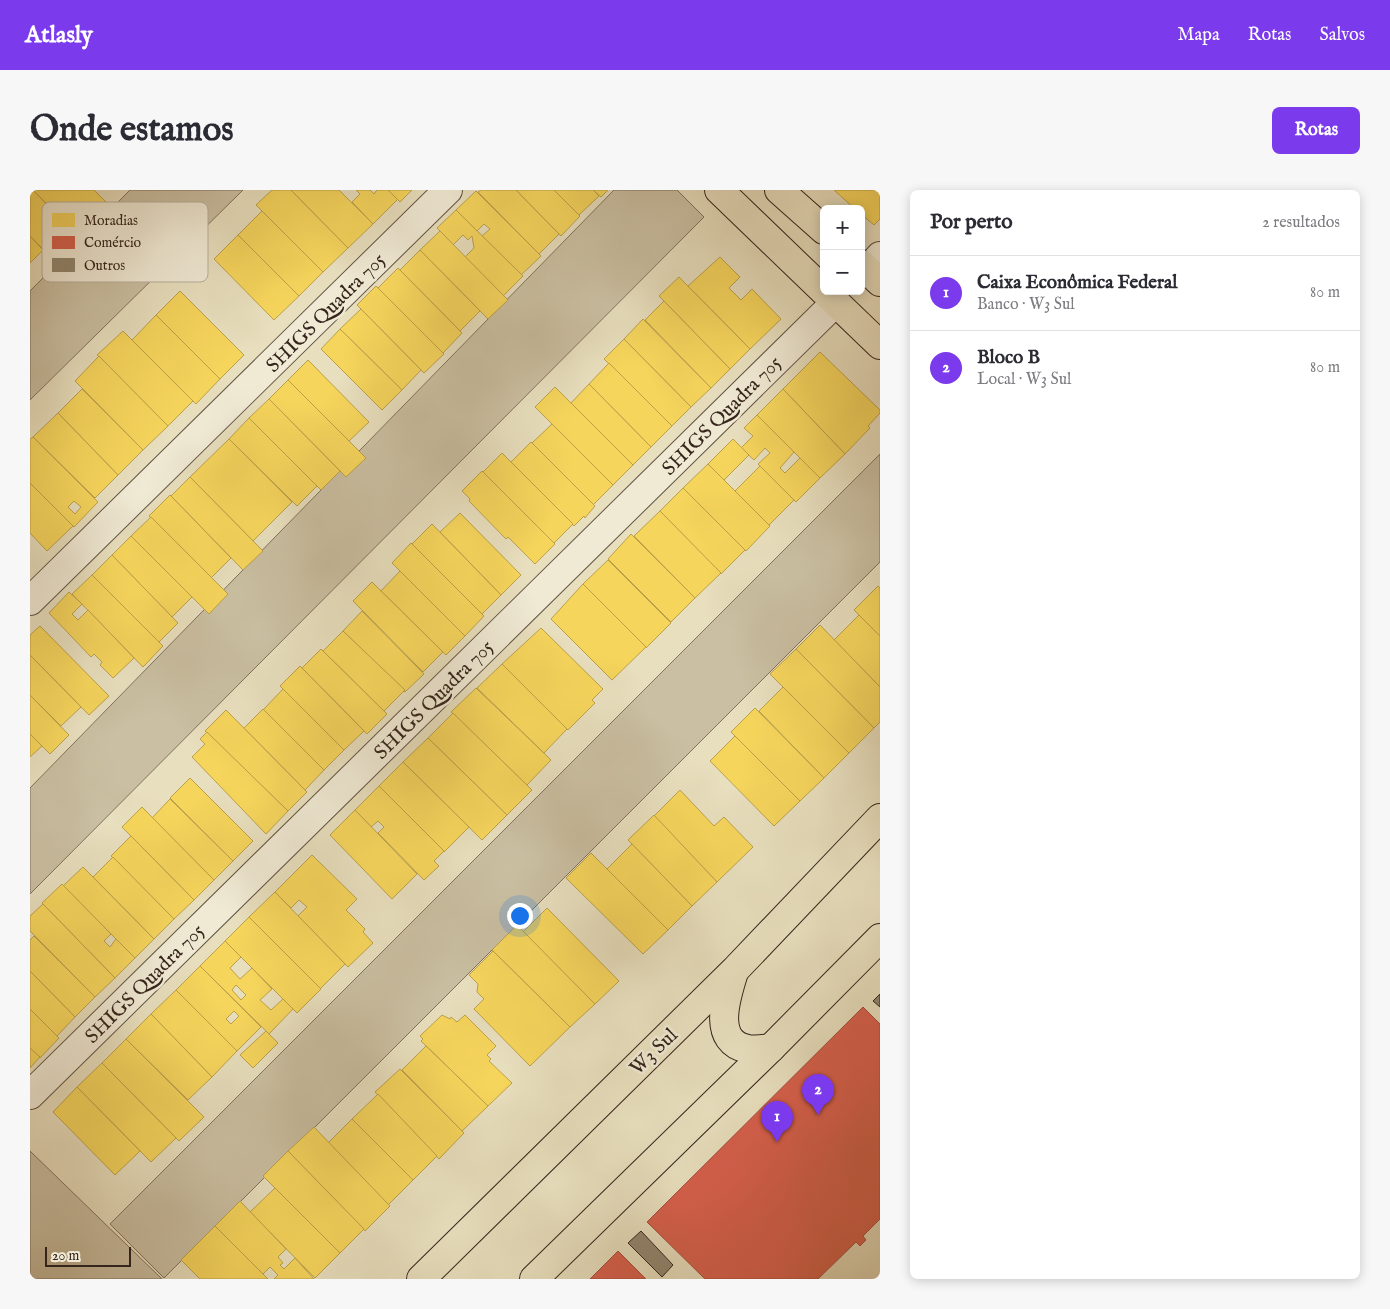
<!DOCTYPE html>
<html lang="pt">
<head>
<meta charset="utf-8">
<style>
  :root { --surface:#fff; --page:#f7f7f7; --text:#2b2b33; --muted:#7c7c81; --line:#e1e1e2; --accent:#7c3aed }
  body { margin:0; font-family:"IM FELL English",serif; background:var(--page); color:var(--text) }
  .controls { position:absolute; right:15px; top:15px; display:grid; overflow:hidden; border-radius:8px; box-shadow:0 2px 12px #0003 }
  .controls button { width:45px; height:45px; display:grid; place-items:center; padding:0; border:0; border-bottom:1px solid var(--line); background:var(--surface); color:var(--text); font:25px sans-serif }
  .scale { position:absolute; left:15px; bottom:12px; width:86px; box-sizing:border-box; padding-left:5px; border:2px solid #35251c; border-top:0; font-size:14px; line-height:18px; white-space:nowrap; color:#35251c; -webkit-text-stroke:4px #f0ead5; paint-order:stroke }
  .you { position:absolute; left:489px; top:725px; width:18px; height:18px; margin:-12px; border:4px solid #fff; border-radius:50%; background:#1a73e8; box-shadow:0 0 0 8px #1a73e833 }
  .badge { display:grid; place-items:center; width:32px; height:32px; border-radius:50%; background:var(--accent); color:#fff; font-size:16px; font-weight:700 }
  .pin { position:absolute; translate:-50% -41px; filter:drop-shadow(0 1px 2px #0008) }
  .pin::after { content:''; position:absolute; top:26px; width:18px; height:15px; background:inherit; clip-path:polygon(0 0,100% 0,50% 100%) }
  .list { margin:0; padding:0; list-style:none }
  h2 { display:flex; justify-content:space-between; align-items:center; height:65px; margin:0; padding:0 20px; font-size:21px }
  h2 small { font-size:16px; font-weight:400; color:var(--muted) }
  .list li { display:grid; grid-template-columns:32px 1fr auto; gap:15px; align-items:center; box-sizing:border-box; height:75px; padding:0 20px; border-top:1px solid var(--line) }
  .list b { display:block; font-size:19px; white-space:nowrap }
  .list p { margin:0; font-size:16px; white-space:nowrap; color:var(--muted) }
  .list em { font-size:16px; font-style:normal; color:var(--muted) }
  .map { position:relative; flex:none; width:850px; height:1089px; overflow:hidden; border-radius:8px }
  header { display:flex; align-items:center; gap:30px; box-sizing:border-box; height:70px; padding:0 25px; background:var(--accent); color:#fff }
  header strong { font-size:24px }
  nav { display:flex; gap:28px; margin-inline-start:auto; font-size:18px }
  .intro { display:flex; align-items:center; justify-content:space-between; box-sizing:border-box; height:120px; padding:0 30px }
  h1 { margin:0; font-size:35px }
  .button { padding:12px 22px; border-radius:8px; background:var(--accent); color:#fff; font-size:18px; font-weight:700 }
  main { display:flex; gap:30px; padding:0 30px }
  aside { flex:1; background:var(--surface); border-radius:8px; box-shadow:0 2px 12px #0003 }
  .map>svg:first-child { display:block }
  .green { fill:#cabfa2; stroke:#80725f }
  .homes { fill:#f6d55c; stroke:#bca049; fill-rule:evenodd }
  .shops { fill:#d6604d; stroke:#a64e3e }
  .building { fill:#928670; stroke:#35251c }
  .lines { fill:none; stroke-linecap:round; stroke-linejoin:round }
  .minor-casing { stroke:#625444; stroke-width:30 }
  .major-casing { stroke:#35251c; stroke-width:30 }
  .minor { stroke:#f0ead5; stroke-width:28 }
  .major { stroke:#e8dfbe; stroke-width:28 }
  .labels { text-anchor:middle; stroke-width:5; stroke-linejoin:round; paint-order:stroke }
  .street-label { font-size:20px; fill:#35251c; stroke:#f0ead5 }
  .key { fill:#f0ead5; stroke:#b8af9e; stroke-width:1 }
  .key-label { font-size:14px; fill:#35251c }
</style>
</head>
<body>
<header>
<strong>Atlasly</strong>
<nav><a>Mapa</a><a>Rotas</a><a>Salvos</a></nav>
</header>
<div class="intro"><h1>Onde estamos</h1><a class="button">Rotas</a></div>
<main>
<div class="map">
<svg width="850" height="1089" viewBox="0 0 850 1089">
  <rect width="100%" height="100%" fill="#e8dfbe"/>
  <filter id="stains"><feTurbulence type="fractalNoise" baseFrequency=".004" numOctaves="4"/><feColorMatrix values="0 0 0 0 .2 0 0 0 0 .09 0 0 0 0 .02 0 0 0 .5 -.17"/></filter>
  <radialGradient id="worn" r=".72"><stop offset=".6" stop-color="#630" stop-opacity="0"/><stop offset="1" stop-color="#630" stop-opacity=".3"/></radialGradient>
  <g class="green">
    <path d="M100,0h113l-213,210v-109z"/>
    <path d="M584,0h63l27,27 -674,677v-106z"/>
    <path d="M850,264v108l-716,716 -54,-54z"/>
    <path d="M0,961l132,128h-132z"/>
  </g>
  <g class="homes">
    <path d="M0,0h3l35,36 -24,24 -14,-14z"/>
    <path d="M3,0h61l17,17 -31,31z"/>
    <path d="M242,0h19l57,58 -25,24 -67,-67z"/>
    <path d="M261,0h48l34,34 -25,24z"/>
    <path d="M326,0h14l4,4 3,-4h11l10,9 -25,25 -21,-22 8,-8z"/>
    <path d="M358,0h24l-12,12z"/>
    <path d="M451,0h35l43,44 -20,20 -61,-62z"/>
    <path d="M486,0h38l26,26 -19,20z"/>
    <path d="M524,0h39l6,6 -20,19z"/>
    <path d="M563,0h15l-7,7z"/>
    <path d="M804,0h46v29l-6,6 -13,-11v-5h-6z"/>
    <path d="M446,1l65,65 -20,19 -39,-39 8,-7 -6,-5 -7,7 -21,-21z"/>
    <path d="M426,20l67,66 -20,20 -38,-39 9,-9 -2,-12 -4,4 -5,-5 -10,10 -16,-17z"/>
    <path d="M232,21l61,61 -24,24 -61,-61z"/>
    <path d="M410,41l68,69 -20,19 -68,-69z"/>
    <path d="M208,45l61,61 -25,24 -60,-61z"/>
    <path d="M0,46l13,14 -13,13z"/>
    <path d="M390,60l60,61 -20,20 -60,-61z"/>
    <path d="M690,67l20,20 -11,11 12,12 11,-11 29,30 -31,30 -62,-63z"/>
    <path d="M368,78l64,65 -19,20 -65,-65z"/>
    <path d="M649,87l71,72 -20,20 -71,-73z"/>
    <path d="M346,96l68,68 -20,19 -67,-68z"/>
    <path d="M150,101l64,64 -24,24 -64,-64z"/>
    <path d="M634,111l66,68 -19,19 -66,-68z"/>
    <path d="M331,119l60,61 -19,20 -62,-61z"/>
    <path d="M126,125l64,64 -24,25 -64,-64z"/>
    <path d="M613,129l68,69 -20,19 -67,-68z"/>
    <path d="M310,139l62,61 -20,20 -61,-61z"/>
    <path d="M93,141l70,70 -25,25 -71,-71z"/>
    <path d="M594,149l67,68 -19,19 -68,-67z"/>
    <path d="M790,162l60,58v3l-12,13 2,2 -25,26 -62,-65z"/>
    <path d="M69,166l69,70 -25,24 -68,-69z"/>
    <path d="M278,170l61,62 -20,19 -61,-61z"/>
    <path d="M579,173l63,63 -21,21 -62,-63z"/>
    <path d="M258,190l78,78 -20,19 -77,-78z"/>
    <path d="M559,194l62,63 -18,18 -62,-62z"/>
    <path d="M525,197l78,78 -20,20 -78,-78z"/>
    <path d="M52,199l61,61 -25,25 -60,-62z"/>
    <path d="M753,199l62,65 -25,24 -63,-63z"/>
    <path d="M239,209l71,72 -19,19 -72,-72z"/>
    <path d="M28,223l60,62 -23,23 -62,-61z"/>
    <path d="M727,225l37,37 -14,16 5,5 15,-15 20,20 -24,24 -38,-38 12,-11 -5,-5 -11,12 -13,-12 12,-12 -9,-8z"/>
    <path d="M219,228l68,68 -20,20 -68,-67z"/>
    <path d="M522,234l61,61 -20,20 -61,-62z"/>
    <path d="M3,247l65,65 -24,25 -44,-44v-44zM44,311l7,6 -6,7 -7,-7z"/>
    <path d="M199,249l63,63 -39,39 -63,-64z"/>
    <path d="M703,249l16,16 -25,25 -16,-16z"/>
    <path d="M501,252l64,64 -10,12 -1,-2 -10,10 -63,-64z"/>
    <path d="M472,263l71,71 -19,19 -71,-71z"/>
    <path d="M678,274l62,62 -24,25 -63,-63z"/>
    <path d="M730,276l34,34 -25,25 -34,-34z"/>
    <path d="M452,281l73,73 -20,20 -27,-27 -2,2 -37,-38 1,-2 -8,-8z"/>
    <path d="M160,287l73,74 -20,19 -72,-74z"/>
    <path d="M0,293l43,43 -26,25 -17,-18z"/>
    <path d="M653,298l62,62 -24,24 -61,-63z"/>
    <path d="M140,305l61,63 -20,20 -62,-62z"/>
    <path d="M630,321l61,62 -26,25 -61,-62z"/>
    <path d="M430,323l61,62 -20,20 -61,-63z"/>
    <path d="M121,327l77,77 -19,20 -78,-78z"/>
    <path d="M402,334l69,71 -19,19 -70,-70z"/>
    <path d="M601,344l64,64 -24,24 -63,-63z"/>
    <path d="M101,346l61,61 -20,20 -60,-62z"/>
    <path d="M381,353l73,73 -19,20 -73,-73z"/>
    <path d="M82,365l66,68 -19,19 -67,-67z"/>
    <path d="M578,370l63,63 -25,25 -63,-64z"/>
    <path d="M370,381l65,65 -19,19 -65,-64z"/>
    <path d="M62,385l71,71 -20,21 -71,-73z"/>
    <path d="M342,392l71,70 -20,20 -70,-71z"/>
    <path d="M553,394l63,63 -34,33 -61,-61z"/>
    <path d="M848,396l2,2v48l-26,-26z"/>
    <path d="M39,402l13,12 -10,10 6,6 10,-10 46,48 -21,20 -13,-13 2,-3 -8,-8 -3,3 -42,-44z"/>
    <path d="M332,421l62,63 -19,18 -62,-61z"/>
    <path d="M829,425l21,21v51l-46,-47z"/>
    <path d="M790,435l60,62v35l-6,6 -78,-79z"/>
    <path d="M10,436l69,70 -20,19 -59,-60v-20z"/>
    <path d="M511,438l62,61 -11,11 3,3 -27,27 -66,-66z"/>
    <path d="M313,441l62,59 -21,21 -61,-60z"/>
    <path d="M291,459l66,65 -20,20 -65,-66z"/>
    <path d="M766,459l78,79 -25,25 -79,-79z"/>
    <path d="M0,465l51,52 -20,19 -31,-31z"/>
    <path d="M472,474l65,65 -23,24 -67,-65z"/>
    <path d="M270,476l64,65 -20,19 -64,-64z"/>
    <path d="M753,497l66,66 -25,25 -65,-67z"/>
    <path d="M446,498l75,72 -24,25 -76,-73z"/>
    <path d="M253,499l61,61 -20,20 -61,-60z"/>
    <path d="M0,505l39,40 -19,19 -20,-20z"/>
    <path d="M725,518l69,70 -24,23 -69,-69z"/>
    <path d="M233,519l61,61 -19,20 -61,-62z"/>
    <path d="M196,520l81,82 -19,19 -83,-80z"/>
    <path d="M423,523l79,77 -25,25 -79,-77z"/>
    <path d="M177,542l81,79 -22,23 -74,-77 13,-13 -5,-5z"/>
    <path d="M0,544l12,12 -12,11z"/>
    <path d="M705,546l65,65 -26,25 -64,-65z"/>
    <path d="M398,548l79,77 -25,25 -79,-78z"/>
    <path d="M373,572l66,65 -25,25 -65,-66z"/>
    <path d="M160,588l63,63 -20,20 -63,-63z"/>
    <path d="M349,596l65,65 -10,10 5,5 -15,14 -46,-47 6,-6 -6,-6 -7,6 -16,-17z"/>
    <path d="M650,600l34,36 10,-9 29,30 -36,35 -63,-66z"/>
    <path d="M140,609l63,62 -19,19 -62,-62z"/>
    <path d="M112,617l72,73 -20,20 -72,-73z"/>
    <path d="M325,620l62,64 -25,25 -62,-64z"/>
    <path d="M624,625l63,67 -25,24 -64,-66z"/>
    <path d="M101,646l63,64 -20,19 -63,-63z"/>
    <path d="M602,654l60,62 -24,24 -61,-61z"/>
    <path d="M561,663l77,77 -25,24 -77,-76z"/>
    <path d="M282,665l45,44 -11,11 19,19 -2,3 10,11 -25,24 -50,-51 9,-9 -8,-7 -8,8 -16,-16z"/>
    <path d="M83,667l61,62 -20,20 -61,-62z"/>
    <path d="M53,677l71,72 -19,19 -72,-72z"/>
    <path d="M32,694l49,50 -7,7 6,6 6,-8 19,19 -20,20 -73,-75z"/>
    <path d="M245,702l70,72 -25,25 -71,-72z"/>
    <path d="M13,714l72,74 -20,19 -65,-66v-15z"/>
    <path d="M517,718l72,73 -24,23 -72,-72z"/>
    <path d="M219,727l72,72 -24,24 -72,-72z"/>
    <path d="M487,735l78,79 -25,23 -78,-77z"/>
    <path d="M4,746l61,61 -20,20 -45,-46v-31z"/>
    <path d="M195,751l16,16 -11,11 10,11 12,-11 20,21 -12,11 11,10 12,-11 10,10 -24,25 -69,-68zM206,795l10,10 -5,5 -9,-10z"/>
    <path d="M463,761l77,76 -40,39 -56,-57 10,-10 -7,-7 1,-8 -9,-9z"/>
    <path d="M170,776l61,61 -24,24 -61,-61zM204,821l5,5 -8,8 -5,-5z"/>
    <path d="M0,781l45,46 -18,19 -27,-27z"/>
    <path d="M146,800l61,61 -25,26 -61,-63z"/>
    <path d="M0,819l29,29 -19,20 -10,-10z"/>
    <path d="M121,824l61,63 -24,23 -62,-61z"/>
    <path d="M412,825l8,4 1,-2 6,5 8,-7 31,31 -9,9 4,4 -2,2 23,22 -24,23 -67,-65 2,-2 -3,-3z"/>
    <path d="M236,841l12,12 -25,25 -13,-13z"/>
    <path d="M96,849l78,78 -25,24 -77,-78z"/>
    <path d="M396,856l62,60 -26,25 -60,-61z"/>
    <path d="M0,858l10,9 -10,11z"/>
    <path d="M72,873l74,75 -25,24 -74,-75z"/>
    <path d="M370,879l64,64 -25,26 -64,-67z"/>
    <path d="M47,897l63,64 -25,24 -62,-63z"/>
    <path d="M348,904l59,62 -24,24 -61,-61z"/>
    <path d="M322,929l61,61 -25,25 -60,-62z"/>
    <path d="M284,937l76,79 -25,25 -77,-80z"/>
    <path d="M258,961l76,78 -24,24 -77,-77z"/>
    <path d="M245,998l65,65 -25,25 -65,-66z"/>
    <path d="M210,1011l46,48 -8,8 5,6 -3,2 4,4 11,-11 19,21h-40l4,-4 -8,-8 -7,7 -48,-48z"/>
    <path d="M185,1036l53,53h-68l-19,-19z"/>
  </g>
  <g class="shops">
    <path d="M833,817l17,17v195l-17,17 3,4 -6,6 -4,-4 -38,37h-113l-58,-57z"/>
    <path d="M588,1061l28,28h-56z"/>
  </g>
  <g class="building">
    <path d="M850,804v13l-7,-6z"/>
    <path d="M611,1041l32,34 -11,12 -34,-34z"/>
  </g>
  <g class="lines">
    <g class="minor-casing">
      <g id="minor">
        <path d="M838,80l12,-14"/>
        <path d="M0,411l418,-411"/>
        <path d="M0,905l805,-792"/>
      </g>
    </g>
    <g class="major-casing">
      <g id="major">
        <path d="M689,0l161,155"/>
        <path d="M749,0l45,40"/>
        <path d="M831,74l19,18"/>
        <path d="M704,782c-7,23 -24,70 14,77 7,1 16,0 23,-1"/>
        <path d="M391,1089l314,-309 145,-152"/>
        <path d="M504,1089l237,-231 109,-110"/>
      </g>
    </g>
    <use href="#minor" class="minor"/>
    <use href="#major" class="major"/>
  </g>
  <g class="labels">
    <g class="street-label">
      <text transform="translate(295 122) rotate(-45)" y="7">SHIGS Quadra 705</text>
      <text transform="translate(691 225) rotate(-45)" y="7">SHIGS Quadra 705</text>
      <text transform="translate(403 509) rotate(-45)" y="7">SHIGS Quadra 705</text>
      <text transform="translate(114 793) rotate(-45)" y="7">SHIGS Quadra 705</text>
      <text transform="translate(623 861) rotate(-44)" y="7">W3 Sul</text>
    </g>
  </g>
  <rect x="12" y="12" width="166" height="80" rx="8" class="key"/>
  <rect x="22" y="23" width="23" height="14" fill="#f6d55c"/>
  <rect x="22" y="46" width="23" height="13" fill="#d6604d"/>
  <rect x="22" y="68" width="23" height="14" fill="#928670"/>
  <g class="key-label">
    <text x="54" y="35">Moradias</text>
    <text x="54" y="57">Comércio</text>
    <text x="54" y="80">Outros</text>
  </g>
  <rect width="100%" height="100%" filter="url(#stains)"/>
  <rect width="100%" height="100%" fill="url(#worn)"/>
</svg>
<div class="controls">
<button>+</button>
<button>−</button>
</div>
<div class="scale">20 m</div>
<div class="you"></div>
<div class="pin badge" style="left:747px;top:952px">1</div>
<div class="pin badge" style="left:788px;top:925px">2</div>
</div>
<aside>
<h2>Por perto<small>2 resultados</small></h2>
<ul class="list">
<li><span class="badge">1</span><div><b>Caixa Econômica Federal</b><p>Banco · W3 Sul</p></div><em>80 m</em></li>
<li><span class="badge">2</span><div><b>Bloco B</b><p>Local · W3 Sul</p></div><em>80 m</em></li>
</ul>
</aside>
</main>
</body>
</html>
